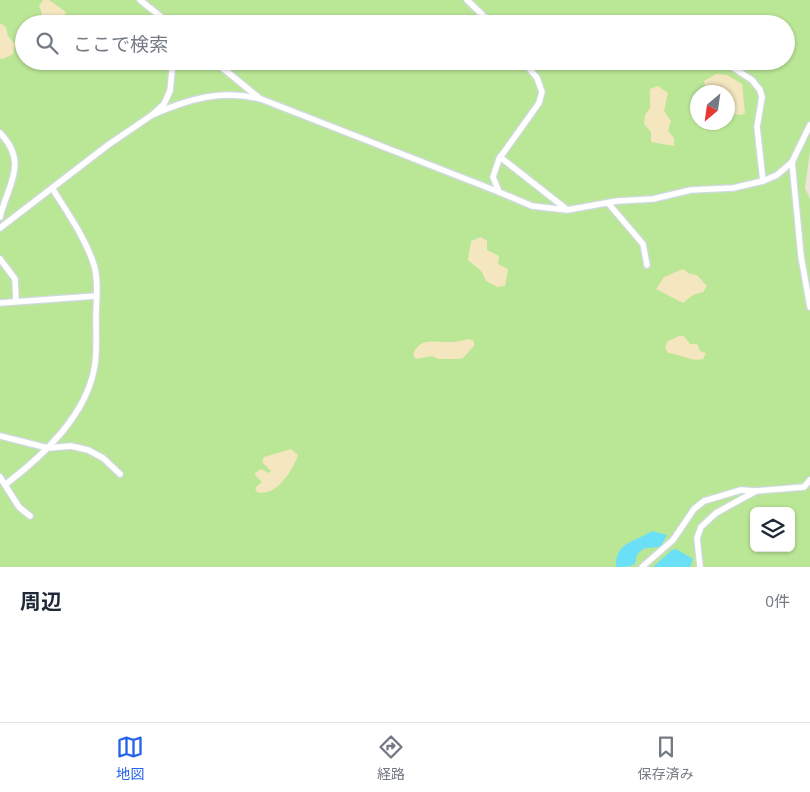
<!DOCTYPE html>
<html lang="ja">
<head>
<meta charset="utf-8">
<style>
  :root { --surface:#fff; --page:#f6f6f7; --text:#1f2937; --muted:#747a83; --line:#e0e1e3; --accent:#2563eb }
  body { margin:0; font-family:"PT Sans","Noto Sans JP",sans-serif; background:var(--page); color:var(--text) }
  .controls { position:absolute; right:15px; bottom:15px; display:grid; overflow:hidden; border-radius:8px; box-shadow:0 1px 4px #0004 }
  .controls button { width:45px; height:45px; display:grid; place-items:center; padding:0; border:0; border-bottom:1px solid var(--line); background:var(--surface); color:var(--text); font:25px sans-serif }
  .compass { position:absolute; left:690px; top:85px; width:45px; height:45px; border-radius:50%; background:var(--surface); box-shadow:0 1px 4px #0004; rotate:209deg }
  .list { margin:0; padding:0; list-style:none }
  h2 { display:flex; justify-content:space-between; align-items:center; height:65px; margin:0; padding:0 20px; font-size:21px }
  h2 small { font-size:16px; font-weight:400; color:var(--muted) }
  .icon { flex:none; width:28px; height:28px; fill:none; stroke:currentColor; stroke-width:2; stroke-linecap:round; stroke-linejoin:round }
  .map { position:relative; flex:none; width:810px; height:567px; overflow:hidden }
  .search { position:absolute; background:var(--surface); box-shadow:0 1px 4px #0004; left:15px; right:15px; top:15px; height:55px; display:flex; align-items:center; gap:12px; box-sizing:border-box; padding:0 18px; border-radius:28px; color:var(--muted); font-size:19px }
  .sheet { height:155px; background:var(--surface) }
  nav { display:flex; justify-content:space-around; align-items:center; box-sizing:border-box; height:70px; border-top:1px solid var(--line); background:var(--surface); font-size:14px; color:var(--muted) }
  nav a { display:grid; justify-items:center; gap:2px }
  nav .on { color:var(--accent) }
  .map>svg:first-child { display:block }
  .green { fill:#bae796; fill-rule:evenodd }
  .sand { fill:#f4e6be }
  .water { fill:#6adff5 }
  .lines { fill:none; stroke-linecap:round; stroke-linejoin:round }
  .service-casing { stroke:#d1d7e4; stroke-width:8 }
  .service { stroke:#fff; stroke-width:5.5 }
</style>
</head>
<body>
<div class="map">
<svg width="810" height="567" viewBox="0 0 810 567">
  <rect width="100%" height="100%" fill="#eee4dc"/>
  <path class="green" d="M0,0h810v151l-5,37 5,11v368h-810zM24,24h762v37h-762zM698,92h30v30h-30zM754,511h37v37h-37z"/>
  <g class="sand">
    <path d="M43,0h6l17,12 -5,12 -20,-1 -1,-4 2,-6 -3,-7z"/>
    <path d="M0,23l6,4 2,9 7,8 -2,10 -10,5 -3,-1z"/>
    <path d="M716,74l11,1 15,9 3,29 -3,2 -9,-1 -1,-10 -4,-2v-10l-18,-1 -5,-4 -1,-6z"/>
    <path d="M658,86l10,7 -4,18 7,10 -3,10 6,7v8l-23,-4v-10l-7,-8 1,-9 5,-7v-19z"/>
    <path d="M481,237l6,4v9l12,6 -1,8 10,5 -3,17 -8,1 -11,-6 -4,-9 -14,-12 3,-19z"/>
    <path d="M683,269l7,5 7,1 10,11 -4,6 -10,3 -10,8 -27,-14 8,-12z"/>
    <path d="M679,336h5l6,8h7l3,7 6,2 -3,6c-13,3 -22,-5 -35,-6l-3,-6 3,-6z"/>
    <path d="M469,339l5,2v5l-11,12 -4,1h-21l-6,-3 -16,3 -3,-4c6,-19 22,-12 37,-13 6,0 13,-2 19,-3z"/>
    <path d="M291,449l7,6c-5,15 -22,43 -41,37l-2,-4 7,-6 -7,-7v-2l6,-4 8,4 2,-2 -9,-9 2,-5z"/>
  </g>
  <g class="water">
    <path d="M652,531l15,4 -6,11c-6,3 -14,0 -19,4 -14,10 5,17 -26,17 -1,-25 19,-25 36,-36z"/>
    <path d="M676,549l17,10 -3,8h-37l19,-17z"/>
  </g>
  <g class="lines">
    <g class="service-casing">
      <g id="service">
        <path d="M140,0l30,24"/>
        <path d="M467,0l25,24"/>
        <path d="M214,61l44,36"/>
        <path d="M523,61l14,17 5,14 -3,11 -40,56 -6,18 6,15 33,14 35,4 50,-9 36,-2 38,-9 42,-2 30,-7 14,-6 15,-13"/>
        <path d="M723,61l29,19 8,10 2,7 -5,30 6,54"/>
        <path d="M152,115c36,-16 70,-26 109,-16l238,93"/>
        <path d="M810,125l-18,37 9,94 9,51"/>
        <path d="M0,133c29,30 8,51 0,84"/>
        <path d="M500,157l65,51"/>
        <path d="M608,203l35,41 4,21"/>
        <path d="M0,228l108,-83 44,-30 12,-11 6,-13 3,-30"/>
        <path d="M0,259l15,20 1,22"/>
        <path d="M0,303l96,-7"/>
        <path d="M0,436l48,12 23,-2 17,4 15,8 17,16"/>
        <path d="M0,477l19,30 11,9"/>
        <path d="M6,484c38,-29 82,-70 89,-120 2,-15 1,-31 1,-46 0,-16 3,-37 -2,-53 -9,-28 -27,-53 -42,-77"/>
        <path d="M642,567l31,-27 21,-31 10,-8 37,-11 15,1"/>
        <path d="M700,567l-3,-29 4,-11 15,-14 40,-22 48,-4 6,-7"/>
      </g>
    </g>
    <use href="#service" class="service"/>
  </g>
</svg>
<div class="controls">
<button><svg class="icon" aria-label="layers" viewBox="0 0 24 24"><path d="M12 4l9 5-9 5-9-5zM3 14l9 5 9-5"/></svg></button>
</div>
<svg class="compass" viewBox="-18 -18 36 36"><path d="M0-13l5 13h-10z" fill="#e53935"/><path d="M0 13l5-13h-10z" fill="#747a83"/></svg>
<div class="search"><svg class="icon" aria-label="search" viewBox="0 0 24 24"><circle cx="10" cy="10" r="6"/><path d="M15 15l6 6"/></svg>ここで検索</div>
</div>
<section class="sheet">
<h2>周辺<small>0件</small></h2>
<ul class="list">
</ul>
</section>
<nav>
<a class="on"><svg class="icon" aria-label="map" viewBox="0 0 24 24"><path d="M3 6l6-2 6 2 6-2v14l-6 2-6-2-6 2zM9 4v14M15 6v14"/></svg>地図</a>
<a><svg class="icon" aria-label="directions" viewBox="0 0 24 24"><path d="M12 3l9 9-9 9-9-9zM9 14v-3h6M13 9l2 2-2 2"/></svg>経路</a>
<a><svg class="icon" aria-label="saved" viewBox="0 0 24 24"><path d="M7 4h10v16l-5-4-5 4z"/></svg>保存済み</a>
</nav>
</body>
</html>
